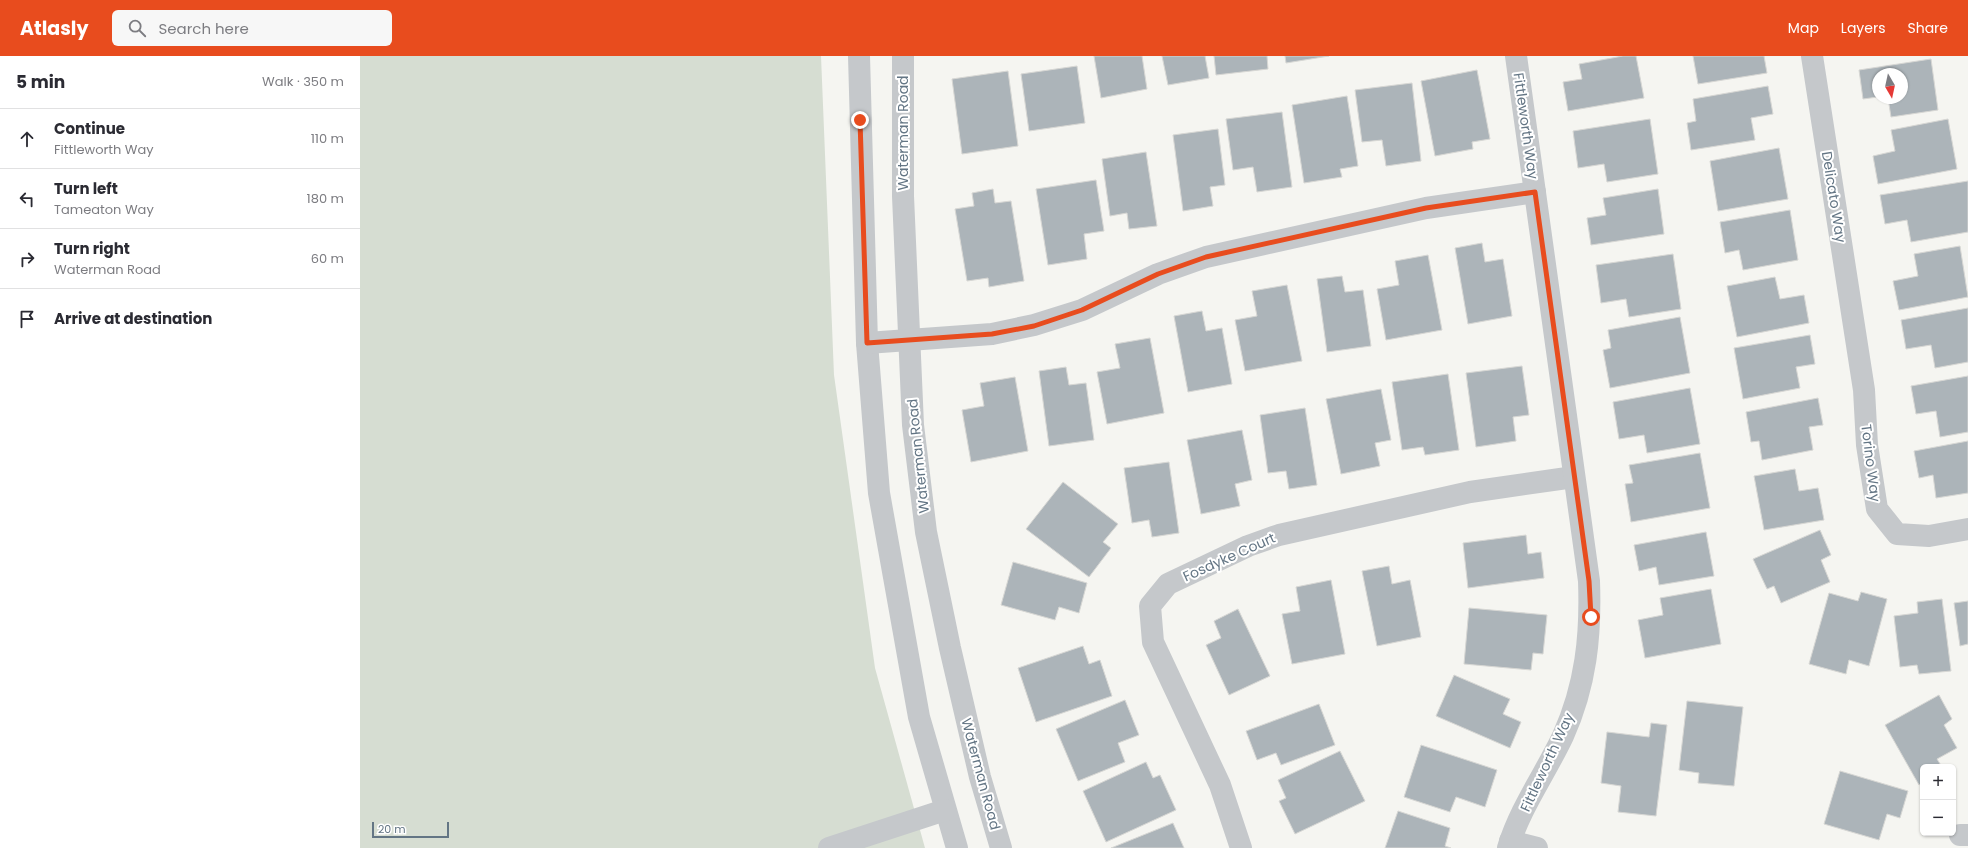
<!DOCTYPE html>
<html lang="en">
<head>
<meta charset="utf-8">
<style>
  :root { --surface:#fff; --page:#f7f7f7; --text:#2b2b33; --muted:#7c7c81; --line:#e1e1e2; --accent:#e84c1e }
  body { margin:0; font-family:Poppins,sans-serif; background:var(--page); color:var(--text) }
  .controls { position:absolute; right:12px; bottom:12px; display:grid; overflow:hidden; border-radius:6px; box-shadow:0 1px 3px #0004 }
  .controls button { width:36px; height:36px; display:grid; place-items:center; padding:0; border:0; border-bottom:1px solid var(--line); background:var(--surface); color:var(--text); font:20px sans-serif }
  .compass { position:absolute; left:1512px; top:12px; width:36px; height:36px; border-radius:50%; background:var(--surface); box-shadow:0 1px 3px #0004; rotate:171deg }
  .scale { position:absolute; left:12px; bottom:10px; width:77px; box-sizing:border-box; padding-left:4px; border:2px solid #637584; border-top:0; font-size:11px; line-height:14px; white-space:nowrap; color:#637584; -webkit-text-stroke:3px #fff; paint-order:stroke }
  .stop { position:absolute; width:12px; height:12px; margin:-9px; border:3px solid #e84c1e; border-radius:50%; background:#fff }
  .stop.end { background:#e84c1e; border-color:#fff; box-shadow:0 1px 4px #0008 }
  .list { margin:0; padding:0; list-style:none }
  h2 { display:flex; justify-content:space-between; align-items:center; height:52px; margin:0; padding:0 16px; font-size:17px }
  h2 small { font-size:13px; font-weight:400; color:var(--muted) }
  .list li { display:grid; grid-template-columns:26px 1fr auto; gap:12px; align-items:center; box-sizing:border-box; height:60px; padding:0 16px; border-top:1px solid var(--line) }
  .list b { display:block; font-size:15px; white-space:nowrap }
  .list p { margin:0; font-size:13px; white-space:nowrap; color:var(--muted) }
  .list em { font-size:13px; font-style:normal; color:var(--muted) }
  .icon { flex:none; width:22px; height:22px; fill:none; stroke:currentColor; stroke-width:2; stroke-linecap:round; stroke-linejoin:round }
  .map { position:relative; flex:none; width:1608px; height:792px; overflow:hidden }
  header { display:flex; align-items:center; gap:24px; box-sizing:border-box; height:56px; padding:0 20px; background:var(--accent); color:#fff }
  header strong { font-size:19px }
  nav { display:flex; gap:22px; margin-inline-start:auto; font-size:14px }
  .search { width:280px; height:36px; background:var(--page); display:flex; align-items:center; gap:10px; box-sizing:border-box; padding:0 14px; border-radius:6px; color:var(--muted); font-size:15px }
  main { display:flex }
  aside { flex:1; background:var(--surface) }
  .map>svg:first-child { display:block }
  .green { fill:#d6ddd2 }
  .building { fill:#acb4b9; stroke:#d7d7d4 }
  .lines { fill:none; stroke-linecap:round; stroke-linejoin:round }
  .minor { stroke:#c5c8cb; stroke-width:22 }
  .route { stroke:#e84c1e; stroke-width:5 }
  .labels { text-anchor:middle; stroke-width:4; stroke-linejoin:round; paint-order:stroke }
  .street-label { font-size:14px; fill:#637584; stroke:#fff }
</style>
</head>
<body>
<header>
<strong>Atlasly</strong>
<div class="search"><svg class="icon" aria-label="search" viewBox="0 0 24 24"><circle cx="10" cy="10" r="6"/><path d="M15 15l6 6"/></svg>Search here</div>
<nav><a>Map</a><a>Layers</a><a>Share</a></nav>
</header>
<main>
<aside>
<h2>5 min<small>Walk · 350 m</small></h2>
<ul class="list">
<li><svg class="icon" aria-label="ahead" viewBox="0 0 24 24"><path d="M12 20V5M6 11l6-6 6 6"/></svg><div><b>Continue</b><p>Fittleworth Way</p></div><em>110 m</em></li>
<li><svg class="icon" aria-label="left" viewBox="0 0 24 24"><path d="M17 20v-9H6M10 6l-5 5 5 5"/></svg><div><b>Turn left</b><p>Tameaton Way</p></div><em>180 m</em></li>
<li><svg class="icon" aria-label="right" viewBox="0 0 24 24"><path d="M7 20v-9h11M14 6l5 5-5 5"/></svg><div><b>Turn right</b><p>Waterman Road</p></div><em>60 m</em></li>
<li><svg class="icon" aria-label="arrive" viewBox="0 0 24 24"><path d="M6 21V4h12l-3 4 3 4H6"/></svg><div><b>Arrive at destination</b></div></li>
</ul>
</aside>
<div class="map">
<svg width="1608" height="792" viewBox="0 0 1608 792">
  <rect width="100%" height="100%" fill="#f5f5f1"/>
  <path class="green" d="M0,0h461l13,319 41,293 50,180h-565z"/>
  <g class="building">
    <path d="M734,0h48l5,33 -46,9z"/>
    <path d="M802,0h43l4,22 -41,7z"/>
    <path d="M854,0h53l1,13 -52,6z"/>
    <path d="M925,0h44l-43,7z"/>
    <path d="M1263,0h13l8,42 -76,13 -5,-29 19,-3 -3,-15z"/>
    <path d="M1333,0h71l3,17 -69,11z"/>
    <path d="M1571,3l7,51 -47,7 -3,-19h14v-24h-24v23l-15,2 -4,-29z"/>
    <path d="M717,10l8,57 -56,8 -8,-57z"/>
    <path d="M1117,14l13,69 -18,3 1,7 -38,7 -14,-75z"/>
    <path d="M648,15l10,75 -56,8 -10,-75z"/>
    <path d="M1052,27l9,78 -35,5 -4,-26 -20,2 -7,-52z"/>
    <path d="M1408,30l5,28 -22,4 4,22 -64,10 -4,-27 9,-2 -3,-22z"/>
    <path d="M987,40l11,70 -18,3 2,8 -38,6 -12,-78z"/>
    <path d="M922,56l10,75 -35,5 -4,-25 -20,3 -7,-51z"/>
    <path d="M1290,63l8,55 -51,8 -3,-18 -26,4 -5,-37z"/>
    <path d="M1588,63l9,50 -79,15 -5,-28 22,-5 -4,-21z"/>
    <path d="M858,73l7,56 -15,2 3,19 -30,5 -10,-76z"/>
    <path d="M1419,92l9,51 -70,12 -8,-50z"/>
    <path d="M786,96l11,74 -28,3 -2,-16 -17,3 -8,-57z"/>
    <path d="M736,124l8,51 -20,3 3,25 -39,6 -12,-76z"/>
    <path d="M1608,125v51l-57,10 -4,-22 -22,4 -5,-29z"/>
    <path d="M633,133l2,14 16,-2 13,80 -35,6 -1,-9 -21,3 -12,-72 19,-3 -2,-13z"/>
    <path d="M1298,133l6,45 -73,11 -4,-27 19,-3 -3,-17z"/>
    <path d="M1430,154l8,50 -55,10 -4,-20 -14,3 -5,-31z"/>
    <path d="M1122,187l3,19 18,-3 9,57 -44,8 -13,-76z"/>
    <path d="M1600,190l8,51 -69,13 -6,-29 25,-5 -4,-22z"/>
    <path d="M1313,198l8,55 -52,8 -3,-18 -25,4 -5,-38z"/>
    <path d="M1068,199l14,75 -56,10 -9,-51 22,-4 -4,-24z"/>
    <path d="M982,220l3,16 18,-2 8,56 -44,6 -10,-73z"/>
    <path d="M1415,221l5,22 24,-4 5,28 -72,14 -10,-51z"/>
    <path d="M927,229l15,76 -57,10 -10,-51 22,-4 -5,-25z"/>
    <path d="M1608,252v54l-33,6 -4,-23 -25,4 -5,-29z"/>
    <path d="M842,255l4,20 16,-3 10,56 -44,8 -14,-76z"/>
    <path d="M1320,261l10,56 -80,15 -7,-38 8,-2 -3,-18z"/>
    <path d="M1450,279l5,29 -19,3 4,21 -57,11 -9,-51z"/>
    <path d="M790,282l14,75 -57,11 -10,-52 23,-4 -5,-24z"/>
    <path d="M1162,310l7,49 -16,2 3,24 -40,6 -10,-74z"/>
    <path d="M706,311l3,18 17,-2 8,57 -45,6 -10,-75z"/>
    <path d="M1088,318l11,76 -34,5 -2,-8 -21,3 -10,-68z"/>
    <path d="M1608,320v56l-28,5 -4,-26 -20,3 -5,-28z"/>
    <path d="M655,321l13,74 -57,11 -9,-52 22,-4 -4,-23z"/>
    <path d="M1330,332l10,56 -53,9 -3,-18 -25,4 -6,-37z"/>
    <path d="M1021,333l10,51 -16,3 5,23 -39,8 -15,-75z"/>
    <path d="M1458,342l5,27 -14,2 4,23 -51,10 -3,-19 -8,1 -5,-30z"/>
    <path d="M945,352l12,77 -28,4 -3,-18 -18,2 -8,-58z"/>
    <path d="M882,374l10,50 -17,4 5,22 -39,8 -14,-74z"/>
    <path d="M1608,385v52l-32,5 -3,-23 -14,3 -5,-27z"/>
    <path d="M1340,397l10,55 -79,14 -6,-38 8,-1 -4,-18z"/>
    <path d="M809,406l10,71 -27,4 -3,-17 -17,3 -8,-55z"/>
    <path d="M1435,413l4,22 19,-3 6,32 -60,10 -10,-54z"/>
    <path d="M703,426l55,42 -15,18 8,6 -22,29 -63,-48z"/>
    <path d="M1460,474l11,25 -10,5 9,22 -49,21 -7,-17 -7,3 -14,-30z"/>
    <path d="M1346,476l8,44 -55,9 -3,-18 -17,4 -5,-26z"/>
    <path d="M1166,479l2,19 13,-2 3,26 -76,10 -5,-45z"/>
    <path d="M653,506l74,21 -8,30 -20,-6 -4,13 -54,-15z"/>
    <path d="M1029,510l3,18 18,-4 11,57 -44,9 -15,-75z"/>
    <path d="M971,524l14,74 -53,10 -10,-50 18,-3 -4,-24z"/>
    <path d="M1351,533l10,55 -76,14 -7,-38 25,-5 -3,-17z"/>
    <path d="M1501,536l26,7 -18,67 -20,-6 -3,14 -37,-10 20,-71 29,8z"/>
    <path d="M1582,543l9,72 -32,3 -2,-9 -17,2 -6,-51 24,-3 -1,-11z"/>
    <path d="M1608,545v43l-8,2 -6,-43z"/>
    <path d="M1109,552l78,7 -4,39 -10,-1 -2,17 -67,-6z"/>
    <path d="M878,553l32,67 -41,19 -23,-50 15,-7 -7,-17z"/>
    <path d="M723,590l6,18 11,-4 12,36 -76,26 -18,-54z"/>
    <path d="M1094,619l56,24 -7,15 18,8 -11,26 -74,-32z"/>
    <path d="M1579,639l13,24 -8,6 13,23 -20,11 5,8h-19v15l-4,3 -34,-60z"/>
    <path d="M765,644l14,35 -21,8 7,19 -47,19 -22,-52z"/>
    <path d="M1327,645l56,6 -9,79 -36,-3 1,-10 -20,-3z"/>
    <path d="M959,648l16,41 -54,20 -5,-12 -19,7 -11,-29z"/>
    <path d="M1291,667l16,2 -11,91 -38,-4 3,-26 -20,-3 6,-51 42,5z"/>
    <path d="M1061,689l76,25 -12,37 -29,-10 -6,15 -46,-15z"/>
    <path d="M980,695l25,50 -70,33 -16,-33 7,-3 -8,-18z"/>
    <path d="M786,706l7,16 7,-3 16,35 -70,32 -23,-51z"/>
    <path d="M1480,715l68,20 -8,27 -13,-4 -8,26 -55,-16z"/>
    <path d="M1038,755l52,17 -5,18 6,2h-66z"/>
    <path d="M813,767l11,25h-73z"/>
  </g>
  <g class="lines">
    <g class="minor">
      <path d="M499,0l8,287 12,150 40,224 38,131"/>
      <path d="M543,0v140l10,229 13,107 24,116 30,129 21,71"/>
      <path d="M1452,0l52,334 3,55 10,64 20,25 32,2 39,-7"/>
      <path d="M507,287l125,-9 42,-9 48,-15 76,-36 48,-17 220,-49 109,-16"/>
      <path d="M1600,779h8"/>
      <path d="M1150,785l27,7"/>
      <path d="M469,792l116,-38"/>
      <path d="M881,792l-21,-63 -67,-143 -3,-36 18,-22 80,-38 31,-11 191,-43 104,-15"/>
      <path d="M1148,792c12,-40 37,-74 55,-112 23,-51 28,-100 26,-155l-73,-525"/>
    </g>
  </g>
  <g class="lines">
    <path class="route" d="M500,64l7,223 125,-9 42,-8 48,-16 76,-36 48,-17 220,-49 109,-16 54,389 2,36"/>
  </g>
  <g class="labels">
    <g class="street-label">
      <text transform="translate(1166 70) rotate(82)" y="5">Fittleworth Way</text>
      <text transform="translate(543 77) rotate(-90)" y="5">Waterman Road</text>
      <text transform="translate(1474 141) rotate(81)" y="5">Delicato Way</text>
      <text transform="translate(558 400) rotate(-96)" y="5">Waterman Road</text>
      <text transform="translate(1511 407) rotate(83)" y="5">Torino Way</text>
      <text transform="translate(869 501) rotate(-24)" y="5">Fosdyke Court</text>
      <text transform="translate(1187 706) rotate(-65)" y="5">Fittleworth Way</text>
      <text transform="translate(621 718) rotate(75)" y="5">Waterman Road</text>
    </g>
  </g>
</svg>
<div class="controls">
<button>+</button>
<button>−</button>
</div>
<svg class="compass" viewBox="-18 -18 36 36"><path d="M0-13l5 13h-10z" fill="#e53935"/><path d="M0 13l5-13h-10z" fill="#7c7c81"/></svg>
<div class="scale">20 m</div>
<div class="stop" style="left:1231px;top:561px"></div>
<div class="stop end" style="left:500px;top:64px"></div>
</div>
</main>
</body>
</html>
